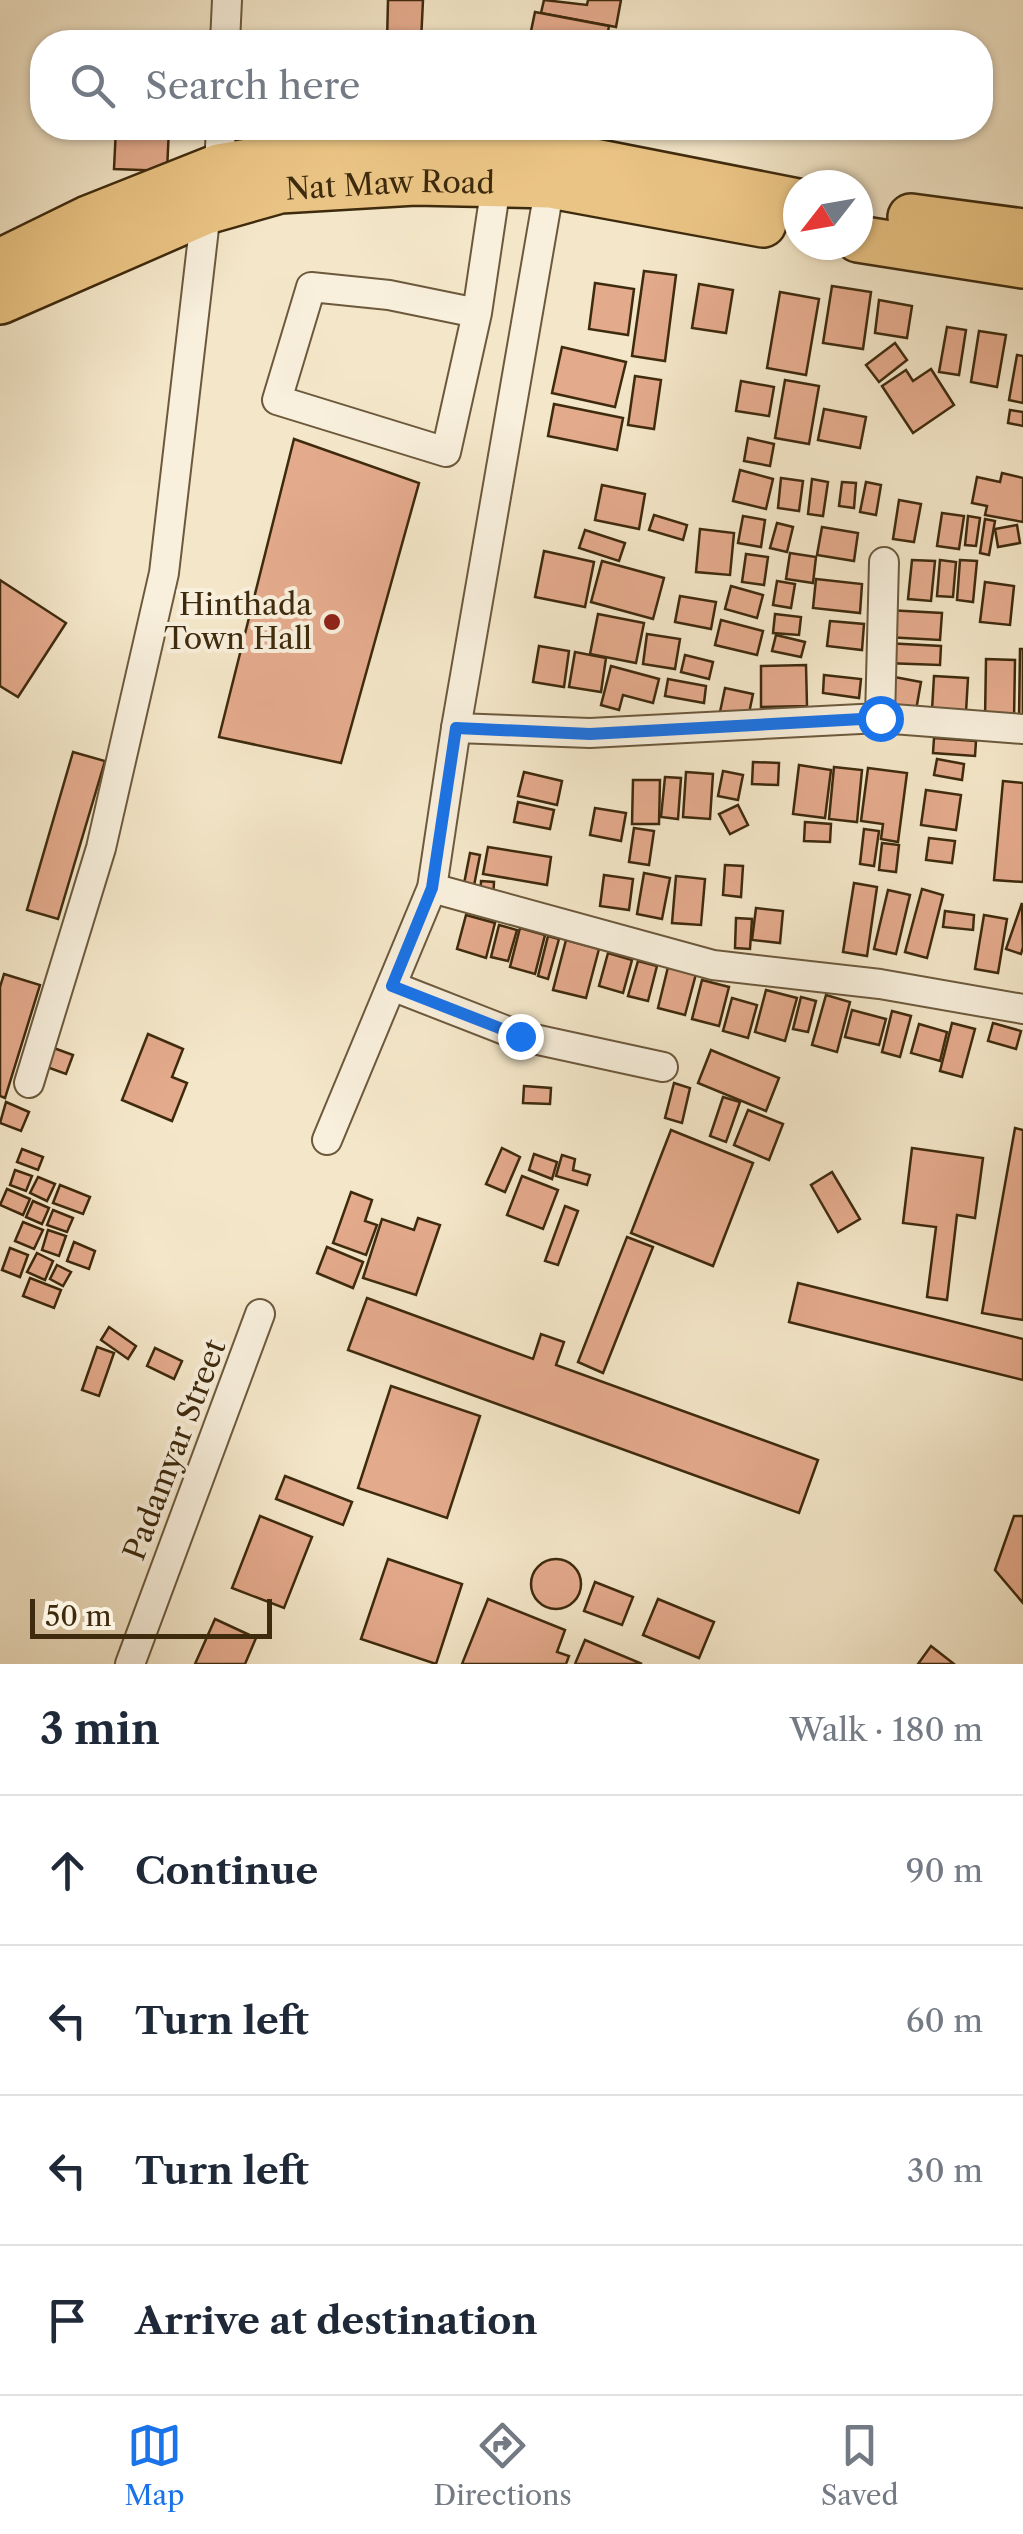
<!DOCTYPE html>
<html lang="en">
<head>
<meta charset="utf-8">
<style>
  :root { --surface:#fff; --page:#f6f6f7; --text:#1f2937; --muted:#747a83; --line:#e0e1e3; --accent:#1a73e8 }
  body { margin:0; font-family:"Libre Caslon Text",serif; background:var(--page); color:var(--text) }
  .compass { position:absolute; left:783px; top:170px; width:90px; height:90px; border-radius:50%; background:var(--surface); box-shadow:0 2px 8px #0004; rotate:239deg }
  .scale { position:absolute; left:30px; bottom:25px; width:242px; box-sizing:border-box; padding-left:10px; border:5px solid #3e2a0d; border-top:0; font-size:28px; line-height:35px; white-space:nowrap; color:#3e2a0d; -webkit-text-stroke:8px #f8efdc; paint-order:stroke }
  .stop { position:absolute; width:30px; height:30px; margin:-22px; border:8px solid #1a73e8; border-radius:50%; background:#fff }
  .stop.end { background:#1a73e8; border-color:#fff; box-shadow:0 2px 10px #0008 }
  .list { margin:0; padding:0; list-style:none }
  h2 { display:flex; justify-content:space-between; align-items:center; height:130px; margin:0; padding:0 40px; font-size:42px }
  h2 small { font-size:32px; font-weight:400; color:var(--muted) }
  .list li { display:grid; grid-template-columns:65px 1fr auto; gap:30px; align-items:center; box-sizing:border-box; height:150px; padding:0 40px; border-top:2px solid var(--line) }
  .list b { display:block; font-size:38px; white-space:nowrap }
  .list em { font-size:32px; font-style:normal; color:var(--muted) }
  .icon { flex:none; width:55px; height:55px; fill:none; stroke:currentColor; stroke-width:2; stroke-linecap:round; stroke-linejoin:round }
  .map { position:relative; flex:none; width:1023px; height:1664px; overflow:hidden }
  .search { position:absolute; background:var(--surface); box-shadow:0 2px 8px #0004; left:30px; right:30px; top:30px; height:110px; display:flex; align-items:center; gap:25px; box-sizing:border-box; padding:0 35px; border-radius:40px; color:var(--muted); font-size:38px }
  .sheet { height:730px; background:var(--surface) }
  nav { display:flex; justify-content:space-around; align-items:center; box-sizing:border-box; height:140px; border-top:2px solid var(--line); background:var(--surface); font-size:28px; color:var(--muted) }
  nav a { display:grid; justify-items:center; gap:5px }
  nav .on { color:var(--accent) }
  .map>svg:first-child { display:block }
  .building { fill:#e4aa8c; stroke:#3e2a0d; stroke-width:2.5 }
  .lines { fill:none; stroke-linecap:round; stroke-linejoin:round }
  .minor-casing { stroke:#6c593c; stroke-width:32 }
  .primary-casing { stroke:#3e2a0d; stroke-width:50 }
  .minor { stroke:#f8efdc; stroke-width:28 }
  .primary { stroke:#eac484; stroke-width:45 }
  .route { stroke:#1a73e8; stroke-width:12 }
  .poi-dot { fill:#8f2418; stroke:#f8efdc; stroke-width:4 }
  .labels { text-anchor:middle; stroke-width:8; stroke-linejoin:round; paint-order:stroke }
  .street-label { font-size:30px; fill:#3e2a0d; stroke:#f8efdc }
  .poi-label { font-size:30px; fill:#3e2a0d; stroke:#f8efdc; text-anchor:end }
</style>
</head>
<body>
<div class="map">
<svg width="1023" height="1664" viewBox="0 0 1023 1664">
  <rect width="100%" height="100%" fill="#f4e7c9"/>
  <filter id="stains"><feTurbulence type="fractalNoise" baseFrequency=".002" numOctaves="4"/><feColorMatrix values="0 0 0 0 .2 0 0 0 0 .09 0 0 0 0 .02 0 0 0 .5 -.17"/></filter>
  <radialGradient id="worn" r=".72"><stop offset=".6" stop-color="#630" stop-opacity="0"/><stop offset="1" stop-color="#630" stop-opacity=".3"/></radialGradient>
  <g class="building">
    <path d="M388,0h35l-2,42h-34z"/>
    <path d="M544,0l43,5 1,-5h33l-5,27 -75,-14z"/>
    <path d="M535,12l74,14 -3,16 -75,-11z"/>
    <path d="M116,128h53l-2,43 -53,-2z"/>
    <path d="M644,271l32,4 -11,86 -33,-5z"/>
    <path d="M595,283l39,6 -6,46 -39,-6z"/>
    <path d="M699,284l34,6 -7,43 -34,-5z"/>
    <path d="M832,286l39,6 -8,57 -40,-6z"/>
    <path d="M780,292l39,7 -13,76 -39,-7z"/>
    <path d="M879,300l33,6 -5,32 -32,-5z"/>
    <path d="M947,327l19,3 -7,45 -20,-3z"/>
    <path d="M979,331l27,4 -9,52 -26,-5z"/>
    <path d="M895,343l12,17 -28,22 -13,-17z"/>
    <path d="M562,347l64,15 -11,45 -63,-14z"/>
    <path d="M1017,355l6,1v47l-14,-3z"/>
    <path d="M931,369l23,36 -41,28 -31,-47 24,-16 7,11z"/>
    <path d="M635,376l26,4 -7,49 -26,-4z"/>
    <path d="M785,380l34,6 -10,58 -34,-6z"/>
    <path d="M741,381l33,6 -5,29 -33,-5z"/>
    <path d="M554,404l69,14 -6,32 -69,-14z"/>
    <path d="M824,409l42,8 -6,31 -42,-8z"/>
    <path d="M1010,410l13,2v14l-15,-3z"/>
    <path d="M748,438l26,6 -4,22 -26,-5z"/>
    <path d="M294,439l125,44 -78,280 -122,-26z"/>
    <path d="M740,470l33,9 -7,30 -33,-8z"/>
    <path d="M1002,473l21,5v44l-38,-7 2,-9 -15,-3 5,-26 23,5z"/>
    <path d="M781,478l22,3 -4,30 -21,-3z"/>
    <path d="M812,479l16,3 -5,34 -15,-2z"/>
    <path d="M842,482l14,1 -2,25 -15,-2z"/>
    <path d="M866,482l15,3 -5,30 -16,-3z"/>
    <path d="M602,485l43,9 -6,35 -44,-9z"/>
    <path d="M899,500l22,4 -7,38 -21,-3z"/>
    <path d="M942,513l22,3 -5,33 -22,-3z"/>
    <path d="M654,515l33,10 -4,15 -34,-10z"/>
    <path d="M743,516l22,4 -4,27 -23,-4z"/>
    <path d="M968,516l12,2 -4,28 -11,-1z"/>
    <path d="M985,519l10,2 -6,34 -9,-2z"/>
    <path d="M777,523l16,4 -6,25 -17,-4z"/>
    <path d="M1017,525l3,18 -22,4 -3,-18z"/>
    <path d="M822,527l36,6 -4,28 -37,-6z"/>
    <path d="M700,529l34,4 -4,42 -34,-3z"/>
    <path d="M585,530l40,13 -6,18 -40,-13z"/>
    <path d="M544,551l50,11 -9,45 -50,-10z"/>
    <path d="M790,553l26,4 -3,26 -27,-4z"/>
    <path d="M746,554l22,3 -4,28 -22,-3z"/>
    <path d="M912,560l23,1 -4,40 -23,-2z"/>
    <path d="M940,560l16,2 -3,35 -16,-1z"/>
    <path d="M960,560l17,1 -4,41 -16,-2z"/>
    <path d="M602,561l62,17 -11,41 -62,-17z"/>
    <path d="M816,579l46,5 -2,29 -47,-5z"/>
    <path d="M0,580l66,43 -48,74 -18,-11z"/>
    <path d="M777,581l18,3 -4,24 -18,-3z"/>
    <path d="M985,582l29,4 -4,39 -30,-3z"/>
    <path d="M731,586l32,9 -6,23 -32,-9z"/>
    <path d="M680,596l36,6 -5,27 -36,-7z"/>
    <path d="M887,610l55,3 -2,27 -54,-3z"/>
    <path d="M598,614l46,9 -8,40 -46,-9z"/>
    <path d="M775,614l26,3 -2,18 -26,-2z"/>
    <path d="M721,620l42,11 -6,24 -42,-10z"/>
    <path d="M830,621l34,3 -2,26 -35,-4z"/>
    <path d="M647,634l33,5 -5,30 -32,-5z"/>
    <path d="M776,635l29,7 -4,15 -29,-6z"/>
    <path d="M885,643l56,3 -1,19 -55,-2z"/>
    <path d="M539,646l30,5 -5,36 -31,-5z"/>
    <path d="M1020,649h3v71h-4z"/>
    <path d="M575,652l31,6 -5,34 -32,-5z"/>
    <path d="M685,655l28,7 -4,17 -28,-7z"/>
    <path d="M986,659l29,1 -1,60 -29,-1z"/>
    <path d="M806,665l1,41 -46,1v-41z"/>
    <path d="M611,666l48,13 -6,24 -30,-8 -4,15 -18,-5z"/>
    <path d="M824,675l37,4 -2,19 -36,-5z"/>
    <path d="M889,676l32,6 -6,34 -32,-6z"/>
    <path d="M934,676l34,2 -2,34 -34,-2z"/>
    <path d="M668,679l38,7 -2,17 -39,-7z"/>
    <path d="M725,688l28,6 -5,24 -28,-6z"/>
    <path d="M934,738l42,3 -1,15 -42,-3z"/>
    <path d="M73,752l32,9 -47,158 -31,-9z"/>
    <path d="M937,759l27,5 -2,16 -28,-5z"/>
    <path d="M753,762l26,1 -1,22 -26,-1z"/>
    <path d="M799,765l32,5 -6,48 -32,-4z"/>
    <path d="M834,767l28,3 -5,52 -28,-3z"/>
    <path d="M868,768l39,5 -9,69 -17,-3 2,-15 -22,-3z"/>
    <path d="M723,771l20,4 -5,25 -20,-4z"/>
    <path d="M524,772l38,9 -5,24 -39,-9z"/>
    <path d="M686,772l27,2 -3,45 -27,-2z"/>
    <path d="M665,777l16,1 -3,41 -17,-2z"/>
    <path d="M633,780h27l-1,44h-27z"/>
    <path d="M1003,781l20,2v99l-29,-2z"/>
    <path d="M926,790l35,5 -5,35 -35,-5z"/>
    <path d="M518,802l36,8 -4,19 -36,-7z"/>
    <path d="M738,805l10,20 -18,9 -11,-20z"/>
    <path d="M595,808l31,5 -5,28 -31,-6z"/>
    <path d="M805,822l26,2 -1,18 -26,-1z"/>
    <path d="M634,828l20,3 -5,34 -20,-3z"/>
    <path d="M864,829l15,2 -5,35 -14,-2z"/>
    <path d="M929,838l26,3 -3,22 -26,-3z"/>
    <path d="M882,843l17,2 -3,27 -17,-2z"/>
    <path d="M488,847l63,10 -4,28 -64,-11z"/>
    <path d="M470,853l10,2 -8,41 -10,-2z"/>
    <path d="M725,865l18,1 -2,31 -18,-2z"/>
    <path d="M644,873l26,5 -8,41 -25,-5z"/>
    <path d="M604,875l29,4 -4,31 -29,-4z"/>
    <path d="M676,876l29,3 -4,46 -29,-2z"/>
    <path d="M481,881l13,1 -1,19 -13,-1z"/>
    <path d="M854,883l23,4 -10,69 -24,-4z"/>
    <path d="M922,889l21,6 -16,63 -22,-6z"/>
    <path d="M888,890l22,5 -14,59 -22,-5z"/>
    <path d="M1022,903l1,44 -2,7 -15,-5z"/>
    <path d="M756,908l27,3 -3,32 -28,-3z"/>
    <path d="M945,911l29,4 -1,15 -30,-3z"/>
    <path d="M466,915l29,8 -9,35 -29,-9z"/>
    <path d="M984,915l23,4 -9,54 -23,-4z"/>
    <path d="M736,918l16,1 -2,30 -15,-1z"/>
    <path d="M499,925l18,5 -9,31 -17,-4z"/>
    <path d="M520,928l25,7 -10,39 -25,-7z"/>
    <path d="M548,936l11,3 -11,40 -10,-3z"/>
    <path d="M566,940l33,9 -13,49 -33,-8z"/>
    <path d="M608,953l24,7 -9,33 -24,-7z"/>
    <path d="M638,961l19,5 -9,35 -20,-5z"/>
    <path d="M668,967l28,7 -11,41 -27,-7z"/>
    <path d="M4,974l36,11 -35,113 -5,-2v-109z"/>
    <path d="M702,980l27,7 -10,39 -27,-7z"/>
    <path d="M766,990l31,8 -12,43 -30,-9z"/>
    <path d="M826,995l24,7 -13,50 -25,-7z"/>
    <path d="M801,997l15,4 -8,31 -15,-3z"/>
    <path d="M732,998l25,7 -9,33 -25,-7z"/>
    <path d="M852,1010l34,9 -7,26 -34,-8z"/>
    <path d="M892,1011l19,5 -11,41 -18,-5z"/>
    <path d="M952,1023l23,6 -13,48 -22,-6z"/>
    <path d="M993,1023l28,8 -5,18 -28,-8z"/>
    <path d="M919,1024l28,8 -7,29 -29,-8z"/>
    <path d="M148,1034l35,15 -11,28 15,6 -15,38 -50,-21z"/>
    <path d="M51,1047l22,8 -7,19 -22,-8z"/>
    <path d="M711,1050l68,28 -13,33 -68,-28z"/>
    <path d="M674,1083l16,5 -8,35 -17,-5z"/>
    <path d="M524,1086l27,2 -1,16 -27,-1z"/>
    <path d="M723,1097l17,5 -14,40 -16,-6z"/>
    <path d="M6,1102l23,10 -8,19 -21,-8z"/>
    <path d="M748,1110l35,14 -14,36 -35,-15z"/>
    <path d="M1015,1128l8,2v190l-41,-7z"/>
    <path d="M671,1130l82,33 -40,103 -82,-33z"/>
    <path d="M502,1148l18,9 -15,35 -19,-8z"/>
    <path d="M912,1148l71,10 -8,60 -18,-3 -10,85 -20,-3 9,-70 -33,-4z"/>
    <path d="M22,1149l21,8 -5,13 -21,-8z"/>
    <path d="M534,1154l23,8 -5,17 -23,-9z"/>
    <path d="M562,1155l13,4 -2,11 17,5 -3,10 -31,-9z"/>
    <path d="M15,1170l17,6 -6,15 -16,-6z"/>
    <path d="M832,1172l28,47 -22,13 -27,-47z"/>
    <path d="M522,1176l36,14 -15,39 -36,-14z"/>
    <path d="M38,1177l17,7 -8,17 -17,-8z"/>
    <path d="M60,1185l30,12 -7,17 -30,-11z"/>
    <path d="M7,1189l23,10 -7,16 -23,-10z"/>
    <path d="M351,1192l21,8 -7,21 12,4 -11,30 -33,-12z"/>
    <path d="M33,1201l16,7 -7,16 -16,-7z"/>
    <path d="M565,1206l13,5 -20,54 -13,-4z"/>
    <path d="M53,1210l20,8 -6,14 -20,-7z"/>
    <path d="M418,1218l22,7 -24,70 -53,-17 19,-59 32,11z"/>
    <path d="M23,1222l20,8 -9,19 -19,-8z"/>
    <path d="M48,1230l18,6 -7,20 -17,-6z"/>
    <path d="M627,1237l26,10 -50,126 -25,-11z"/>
    <path d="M74,1242l21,9 -6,18 -22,-8z"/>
    <path d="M327,1247l36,15 -10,26 -36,-15z"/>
    <path d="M10,1248l18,7 -8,22 -18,-7z"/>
    <path d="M37,1253l16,8 -8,19 -18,-8z"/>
    <path d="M57,1265l14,7 -8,14 -13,-7z"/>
    <path d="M30,1278l31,12 -7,18 -31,-12z"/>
    <path d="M798,1283l225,56v41l-234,-58z"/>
    <path d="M367,1298l166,61 8,-25 23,8 -8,23 262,95 -19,53 -451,-163z"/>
    <path d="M109,1327l27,19 -8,13 -27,-19z"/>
    <path d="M97,1347l17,6 -15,43 -17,-6z"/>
    <path d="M155,1348l27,13 -8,18 -27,-13z"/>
    <path d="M391,1386l89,30 -33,102 -89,-30z"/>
    <path d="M285,1476l67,26 -9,23 -67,-26z"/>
    <path d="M260,1516l52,21 -28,71 -52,-20z"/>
    <path d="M1014,1516h9v87l-28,-33z"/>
    <circle cx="556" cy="1584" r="25"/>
    <path d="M388,1559l74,25 -26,80 -75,-25z"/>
    <path d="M595,1582l38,15 -11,28 -38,-14z"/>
    <path d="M488,1599l77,31 -8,22 12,4 -3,8h-104z"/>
    <path d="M658,1599l56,23 -15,36 -56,-23z"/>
    <path d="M215,1619l41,19 -11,26h-50z"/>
    <path d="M585,1640l57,24h-67z"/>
    <path d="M931,1646l23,18h-36z"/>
  </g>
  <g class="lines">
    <g class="minor-casing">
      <g id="minor">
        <path d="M225,42l2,-42"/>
        <path d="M219,167l2,-39"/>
        <path d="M477,313l-88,-18 -78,-8 -34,113 169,52 31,-139 19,-128 -1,-15"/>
        <path d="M880,718l4,-156"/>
        <path d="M456,728l134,5 290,-15 143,11"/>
        <path d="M432,888l281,77 167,19 143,25"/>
        <path d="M392,986l128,50 143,31"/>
        <path d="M29,1083l72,-235 63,-275 42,-362"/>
        <path d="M327,1140l105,-252 24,-160 96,-555"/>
        <path d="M130,1664l130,-350"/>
      </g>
    </g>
    <g class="primary-casing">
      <g id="primary">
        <path d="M911,217l112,15"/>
        <path d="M858,239l165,26"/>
        <path d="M0,262l88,-43 131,-52 103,-18 68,-3 144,10 20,-2 244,48"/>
        <path id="s1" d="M0,301l206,-90 74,-21 135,-8 136,3 212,39"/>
      </g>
    </g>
    <use href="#minor" class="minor"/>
    <use href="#primary" class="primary"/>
  </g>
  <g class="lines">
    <path class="route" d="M520,1036l-128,-50 40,-98 24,-160 134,6 290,-16"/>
  </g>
  <circle class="poi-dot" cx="332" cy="622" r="10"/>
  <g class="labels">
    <g class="street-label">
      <text dy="10" stroke="none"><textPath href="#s1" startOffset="412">Nat Maw Road</textPath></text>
      <text transform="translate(175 1450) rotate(-69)" y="10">Padamyar Street</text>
    </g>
    <g class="poi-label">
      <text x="312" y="615">Hinthada<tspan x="312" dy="34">Town Hall</tspan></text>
    </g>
  </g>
  <rect width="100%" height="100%" filter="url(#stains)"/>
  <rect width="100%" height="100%" fill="url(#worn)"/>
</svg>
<svg class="compass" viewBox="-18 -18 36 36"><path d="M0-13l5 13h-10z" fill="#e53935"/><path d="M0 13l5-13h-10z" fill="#747a83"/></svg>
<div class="scale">50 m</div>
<div class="stop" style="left:880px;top:718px"></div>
<div class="stop end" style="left:520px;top:1036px"></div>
<div class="search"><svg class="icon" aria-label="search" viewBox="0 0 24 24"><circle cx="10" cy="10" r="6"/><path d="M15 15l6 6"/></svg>Search here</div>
</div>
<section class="sheet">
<h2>3 min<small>Walk · 180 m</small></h2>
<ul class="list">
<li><svg class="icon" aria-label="ahead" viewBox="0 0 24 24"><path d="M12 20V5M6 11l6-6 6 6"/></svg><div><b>Continue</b></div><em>90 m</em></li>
<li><svg class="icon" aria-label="left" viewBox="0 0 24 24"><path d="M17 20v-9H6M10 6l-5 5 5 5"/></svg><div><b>Turn left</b></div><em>60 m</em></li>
<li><svg class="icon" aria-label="left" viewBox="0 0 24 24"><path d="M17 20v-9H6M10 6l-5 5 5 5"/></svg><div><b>Turn left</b></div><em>30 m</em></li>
<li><svg class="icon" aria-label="arrive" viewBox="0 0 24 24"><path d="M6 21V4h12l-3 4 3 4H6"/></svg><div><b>Arrive at destination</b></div></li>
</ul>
</section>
<nav>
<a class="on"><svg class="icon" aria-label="map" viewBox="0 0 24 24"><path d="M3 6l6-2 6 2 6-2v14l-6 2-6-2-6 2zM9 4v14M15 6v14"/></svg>Map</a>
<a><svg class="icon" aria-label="directions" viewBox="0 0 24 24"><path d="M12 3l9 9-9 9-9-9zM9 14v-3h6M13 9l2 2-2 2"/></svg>Directions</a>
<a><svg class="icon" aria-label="saved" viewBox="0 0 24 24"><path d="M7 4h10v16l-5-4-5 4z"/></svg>Saved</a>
</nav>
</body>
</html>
